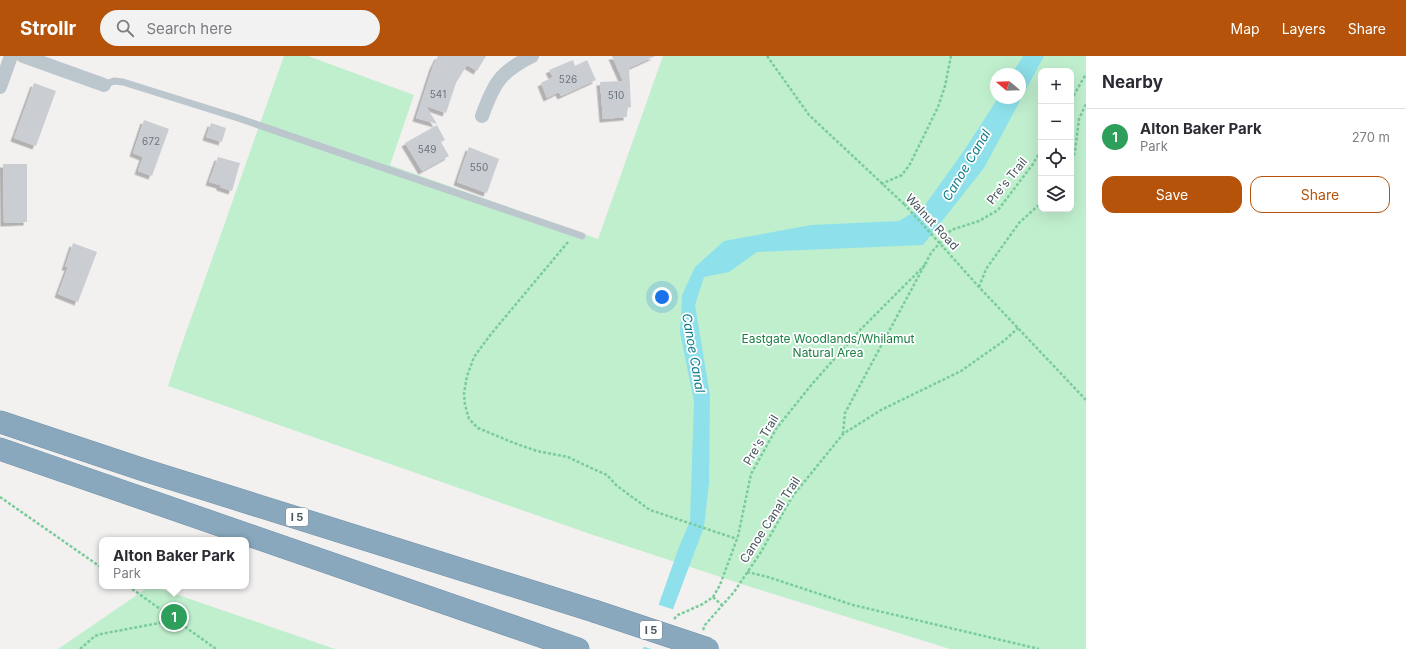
<!DOCTYPE html>
<html lang="en">
<head>
<meta charset="utf-8">
<style>
  :root { --surface:#fff; --page:#f2f2f3; --text:#2b2b33; --muted:#7c7c81; --line:#e1e1e2; --accent:#b45309 }
  body { margin:0; font-family:Inter,sans-serif; background:var(--page); color:var(--text) }
  .controls { position:absolute; right:12px; top:12px; display:grid; overflow:hidden; border-radius:8px; box-shadow:0 4px 16px #0002 }
  .controls button { width:36px; height:36px; display:grid; place-items:center; padding:0; border:0; border-bottom:1px solid var(--line); background:var(--surface); color:var(--text); font:20px sans-serif }
  .compass { position:absolute; left:990px; top:12px; width:36px; height:36px; border-radius:50%; background:var(--surface); box-shadow:0 4px 16px #0002; rotate:289deg }
  .you { position:absolute; left:662px; top:241px; width:14px; height:14px; margin:-10px; border:3px solid #fff; border-radius:50%; background:#1a73e8; box-shadow:0 0 0 6px #1a73e833 }
  .badge { display:grid; place-items:center; width:26px; height:26px; border-radius:50%; background:var(--accent); color:#fff; font-size:13px; font-weight:700 }
  .pin { position:absolute; translate:-50% -50%; border:2px solid #fff; box-shadow:0 1px 4px #0006 }
  .popup { position:absolute; left:99px; top:481px; width:150px; height:52px; box-sizing:border-box; display:grid; place-content:center; border-radius:8px; background:var(--surface); filter:drop-shadow(0 1px 3px #0005); font-size:13px; white-space:nowrap; color:var(--muted) }
  .popup b { font-size:15px; color:var(--text) }
  .popup::after { content:''; position:absolute; left:50%; top:100%; margin-left:-8px; border:8px solid transparent; border-top-color:var(--surface) }
  .list { margin:0; padding:0; list-style:none }
  h2 { display:flex; justify-content:space-between; align-items:center; height:52px; margin:0; padding:0 16px; font-size:17px }
  h2 small { font-size:13px; font-weight:400; color:var(--muted) }
  .list li { display:grid; grid-template-columns:26px 1fr auto; gap:12px; align-items:center; box-sizing:border-box; height:56px; padding:0 16px; border-top:1px solid var(--line) }
  .list b { display:block; font-size:15px; white-space:nowrap }
  .list p { margin:0; font-size:13px; white-space:nowrap; color:var(--muted) }
  .list em { font-size:13px; font-style:normal; color:var(--muted) }
  .actions { display:flex; gap:8px; padding:12px 16px }
  .actions a { flex:1; padding:9px 0; border:1px solid var(--accent); border-radius:12px; text-align:center; font-size:14px; color:var(--accent) }
  .actions .main { background:var(--accent); color:#fff }
  .icon { flex:none; width:22px; height:22px; fill:none; stroke:currentColor; stroke-width:2; stroke-linecap:round; stroke-linejoin:round }
  .map { position:relative; flex:none; width:1086px; height:593px; overflow:hidden }
  header { display:flex; align-items:center; gap:24px; box-sizing:border-box; height:56px; padding:0 20px; background:var(--accent); color:#fff }
  header strong { font-size:19px }
  nav { display:flex; gap:22px; margin-inline-start:auto; font-size:14px }
  .search { width:280px; height:36px; background:var(--page); display:flex; align-items:center; gap:10px; box-sizing:border-box; padding:0 14px; border-radius:22px; color:var(--muted); font-size:15px }
  main { display:flex }
  aside { flex:1; background:var(--surface) }
  .map>svg:first-child { display:block }
  .green { fill:#c0efce; fill-rule:evenodd }
  .water { fill:#8ee1eb }
  .pier { fill:#f3f0f0 }
  .building { fill:#caced3; filter:url(#shadow) }
  .lines { fill:none; stroke-linecap:round; stroke-linejoin:round }
  .highway-casing { stroke:#7493a9; stroke-width:23 }
  .path { stroke:#79cc9b; stroke-width:2.5; stroke-dasharray:3 2; stroke-linecap:butt }
  .lane { stroke:#bcc6cd; stroke-width:7 }
  .street { stroke:#bcc6cd; stroke-width:14 }
  .highway { stroke:#89a8be; stroke-width:22 }
  .highway-bridge-casing { stroke:#7493a9; stroke-width:23; stroke-linecap:butt }
  .path-bridge { stroke:#79cc9b; stroke-width:2.5; stroke-dasharray:3 2; stroke-linecap:butt }
  .highway-bridge { stroke:#89a8be; stroke-width:22 }
  .labels { text-anchor:middle; stroke-width:3.5; stroke-linejoin:round; paint-order:stroke }
  .number-label { font-size:10px; fill:#68747a }
  .shield { fill:#fff; stroke:#7f898e; stroke-width:1 }
  .shield-label { font-size:11px; font-weight:bold; fill:#48565d }
  .street-label { font-size:12px; fill:#48565d; stroke:#fff }
  .park-label { font-size:12px; fill:#197f42; stroke:#fff }
  .water-label { font-size:13px; font-style:italic; fill:#0f7e8b; stroke:#fff }
</style>
</head>
<body>
<header>
<strong>Strollr</strong>
<div class="search"><svg class="icon" aria-label="search" viewBox="0 0 24 24"><circle cx="10" cy="10" r="6"/><path d="M15 15l6 6"/></svg>Search here</div>
<nav><a>Map</a><a>Layers</a><a>Share</a></nav>
</header>
<main>
<div class="map">
<svg width="1086" height="593" viewBox="0 0 1086 593">
  <defs>
    <filter id="shadow"><feDropShadow dx="-3.5" dy="3.5" stdDeviation="0" flood-color="#0004"/></filter>
  </defs>
  <rect width="100%" height="100%" fill="#f3f0f0"/>
  <g class="green">
    <path d="M284,0h24l106,39 -24,70 208,74 65,-183h423v593h-136l-199,-62 -158,-52 -425,-149 10,-31zM1041,15h30v138h-30zM996,18h24v24h-24z"/>
    <path d="M150,530h2l183,63h-277z"/>
  </g>
  <path class="water" d="M1023,0h21l-60,112 -61,77 -166,7 -28,20 -25,5 -9,28 15,90 -1,88 -5,44 -46,122h-15l36,-102 11,-26 4,-120 -14,-68 2,-38 13,-28 29,-26 87,-16 88,-4 26,-16 40,-56 33,-51h22v-24h-8z"/>
  <path class="pier" d="M656,548l19,6 -14,39h-10l-9,-3z"/>
  <g class="building">
    <path d="M438,0h48l-9,15 -10,-6 -11,18 -10,30 -20,-7 11,18 -21,-6 17,-52z"/>
    <path d="M612,0h43l-26,12 2,39 -4,1v9l-24,2 -3,-37 23,-1z"/>
    <path d="M573,4l2,6 12,-6 9,20 -35,16 -2,-4 -12,6 -6,-15 12,-6 -4,-7z"/>
    <path d="M34,27l22,8 -20,55 -22,-8z"/>
    <path d="M144,64l25,9 -17,47 -14,-5 5,-14 -10,-4z"/>
    <path d="M211,67l15,5 -4,14 -16,-5z"/>
    <path d="M437,69l8,15 -4,2 8,14 -27,15 -17,-28z"/>
    <path d="M469,91l30,12 -12,34 -30,-11z"/>
    <path d="M218,101l22,6 -8,28 -12,-4v-2l-11,-3z"/>
    <path d="M3,108h24v58l-23,1z"/>
    <path d="M73,187l24,9 -19,50 -20,-8 10,-27h-3z"/>
  </g>
  <g class="lines">
    <g class="highway-casing">
      <g id="highway">
        <path d="M0,366l144,48 450,141"/>
        <path d="M0,393l578,200"/>
      </g>
    </g>
    <g class="path">
      <path d="M767,0l42,59 95,89"/>
      <path d="M1071,44l15,-26"/>
      <path d="M1071,109l4,-14 4,-32 7,-15"/>
      <path d="M881,128l21,-9 8,-11 28,-57 7,-21 6,-30"/>
      <path d="M568,186l-77,92 -17,23 -7,19 -3,17 1,12 4,14 9,9 36,15 23,8 31,6 21,10 18,8 10,11 33,24 87,29"/>
      <path d="M944,192l35,39 107,113"/>
      <path d="M979,231l7,-18 33,-46 22,-20"/>
      <path d="M843,378l2,-21 86,-160 20,-23 28,-9 19,-11 35,-46 8,-14"/>
      <path d="M0,441l102,71"/>
      <path d="M747,516l21,5 85,28 186,44"/>
      <path d="M128,530l88,63"/>
      <path d="M713,541l9,8"/>
      <path d="M674,563l4,-4 25,-11 10,-7 7,-12 18,-49 13,-62 25,-45 36,-45 48,-54 67,-67"/>
      <path d="M703,574l2,-5 29,-33 27,-40 31,-55 51,-63 38,-24 80,-39 44,-31 13,-12"/>
      <path d="M80,593l15,-13 6,-2 74,-14"/>
    </g>
    <path class="lane" d="M104,29l10,-4 9,1 115,36 344,118"/>
    <g class="street">
      <path d="M23,0l81,29"/>
      <path d="M0,31l11,-31"/>
      <path d="M482,60c12,-33 18,-44 50,-60"/>
    </g>
    <use href="#highway" class="highway"/>
    <g class="highway-bridge-casing">
      <path id="highway-bridge" d="M594,555l114,38"/>
    </g>
    <path class="path-bridge" d="M904,148l40,44"/>
    <use href="#highway-bridge" class="highway-bridge"/>
  </g>
  <g class="labels">
    <g class="number-label">
      <text x="568" y="27">526</text>
      <text x="438" y="42">541</text>
      <text x="616" y="43">510</text>
      <text x="151" y="89">672</text>
      <text x="427" y="97">549</text>
      <text x="479" y="115">550</text>
    </g>
    <g class="shield">
      <rect x="286" y="452" width="22" height="18" rx="3"/>
      <rect x="640" y="565" width="22" height="18" rx="3"/>
    </g>
    <g class="shield-label">
      <text x="297" y="465">I 5</text>
      <text x="651" y="578">I 5</text>
    </g>
    <g class="street-label">
      <text transform="translate(1007 125) rotate(-51)" y="4">Pre's Trail</text>
      <text transform="translate(932 166) rotate(47)" y="4">Walnut Road</text>
      <text transform="translate(761 384) rotate(-59)" y="4">Pre's Trail</text>
      <text transform="translate(770 464) rotate(-57)" y="4">Canoe Canal Trail</text>
    </g>
    <g class="park-label">
      <text x="828" y="287">Eastgate Woodlands/Whilamut<tspan x="828" dy="14">Natural Area</tspan></text>
    </g>
    <g class="water-label">
      <text transform="translate(966 109) rotate(-59)" y="5">Canoe Canal</text>
      <text transform="translate(694 297) rotate(80)" y="5">Canoe Canal</text>
    </g>
  </g>
</svg>
<div class="controls">
<button>+</button>
<button>−</button>
<button><svg class="icon" aria-label="locate" viewBox="0 0 24 24"><circle cx="12" cy="12" r="6"/><path d="M12 2v4M12 18v4M2 12h4M18 12h4"/></svg></button>
<button><svg class="icon" aria-label="layers" viewBox="0 0 24 24"><path d="M12 4l9 5-9 5-9-5zM3 14l9 5 9-5"/></svg></button>
</div>
<svg class="compass" viewBox="-18 -18 36 36"><path d="M0-13l5 13h-10z" fill="#e53935"/><path d="M0 13l5-13h-10z" fill="#7c7c81"/></svg>
<div class="you"></div>
<div class="pin badge" style="left:174px;top:561px;background:#2e9e5b">1</div>
<div class="popup"><b>Alton Baker Park</b>Park</div>
</div>
<aside>
<h2>Nearby<small></small></h2>
<ul class="list">
<li><span class="badge" style="background:#2e9e5b">1</span><div><b>Alton Baker Park</b><p>Park</p></div><em>270 m</em></li>
</ul>
<div class="actions"><a class="main">Save</a><a>Share</a></div>
</aside>
</main>
</body>
</html>
